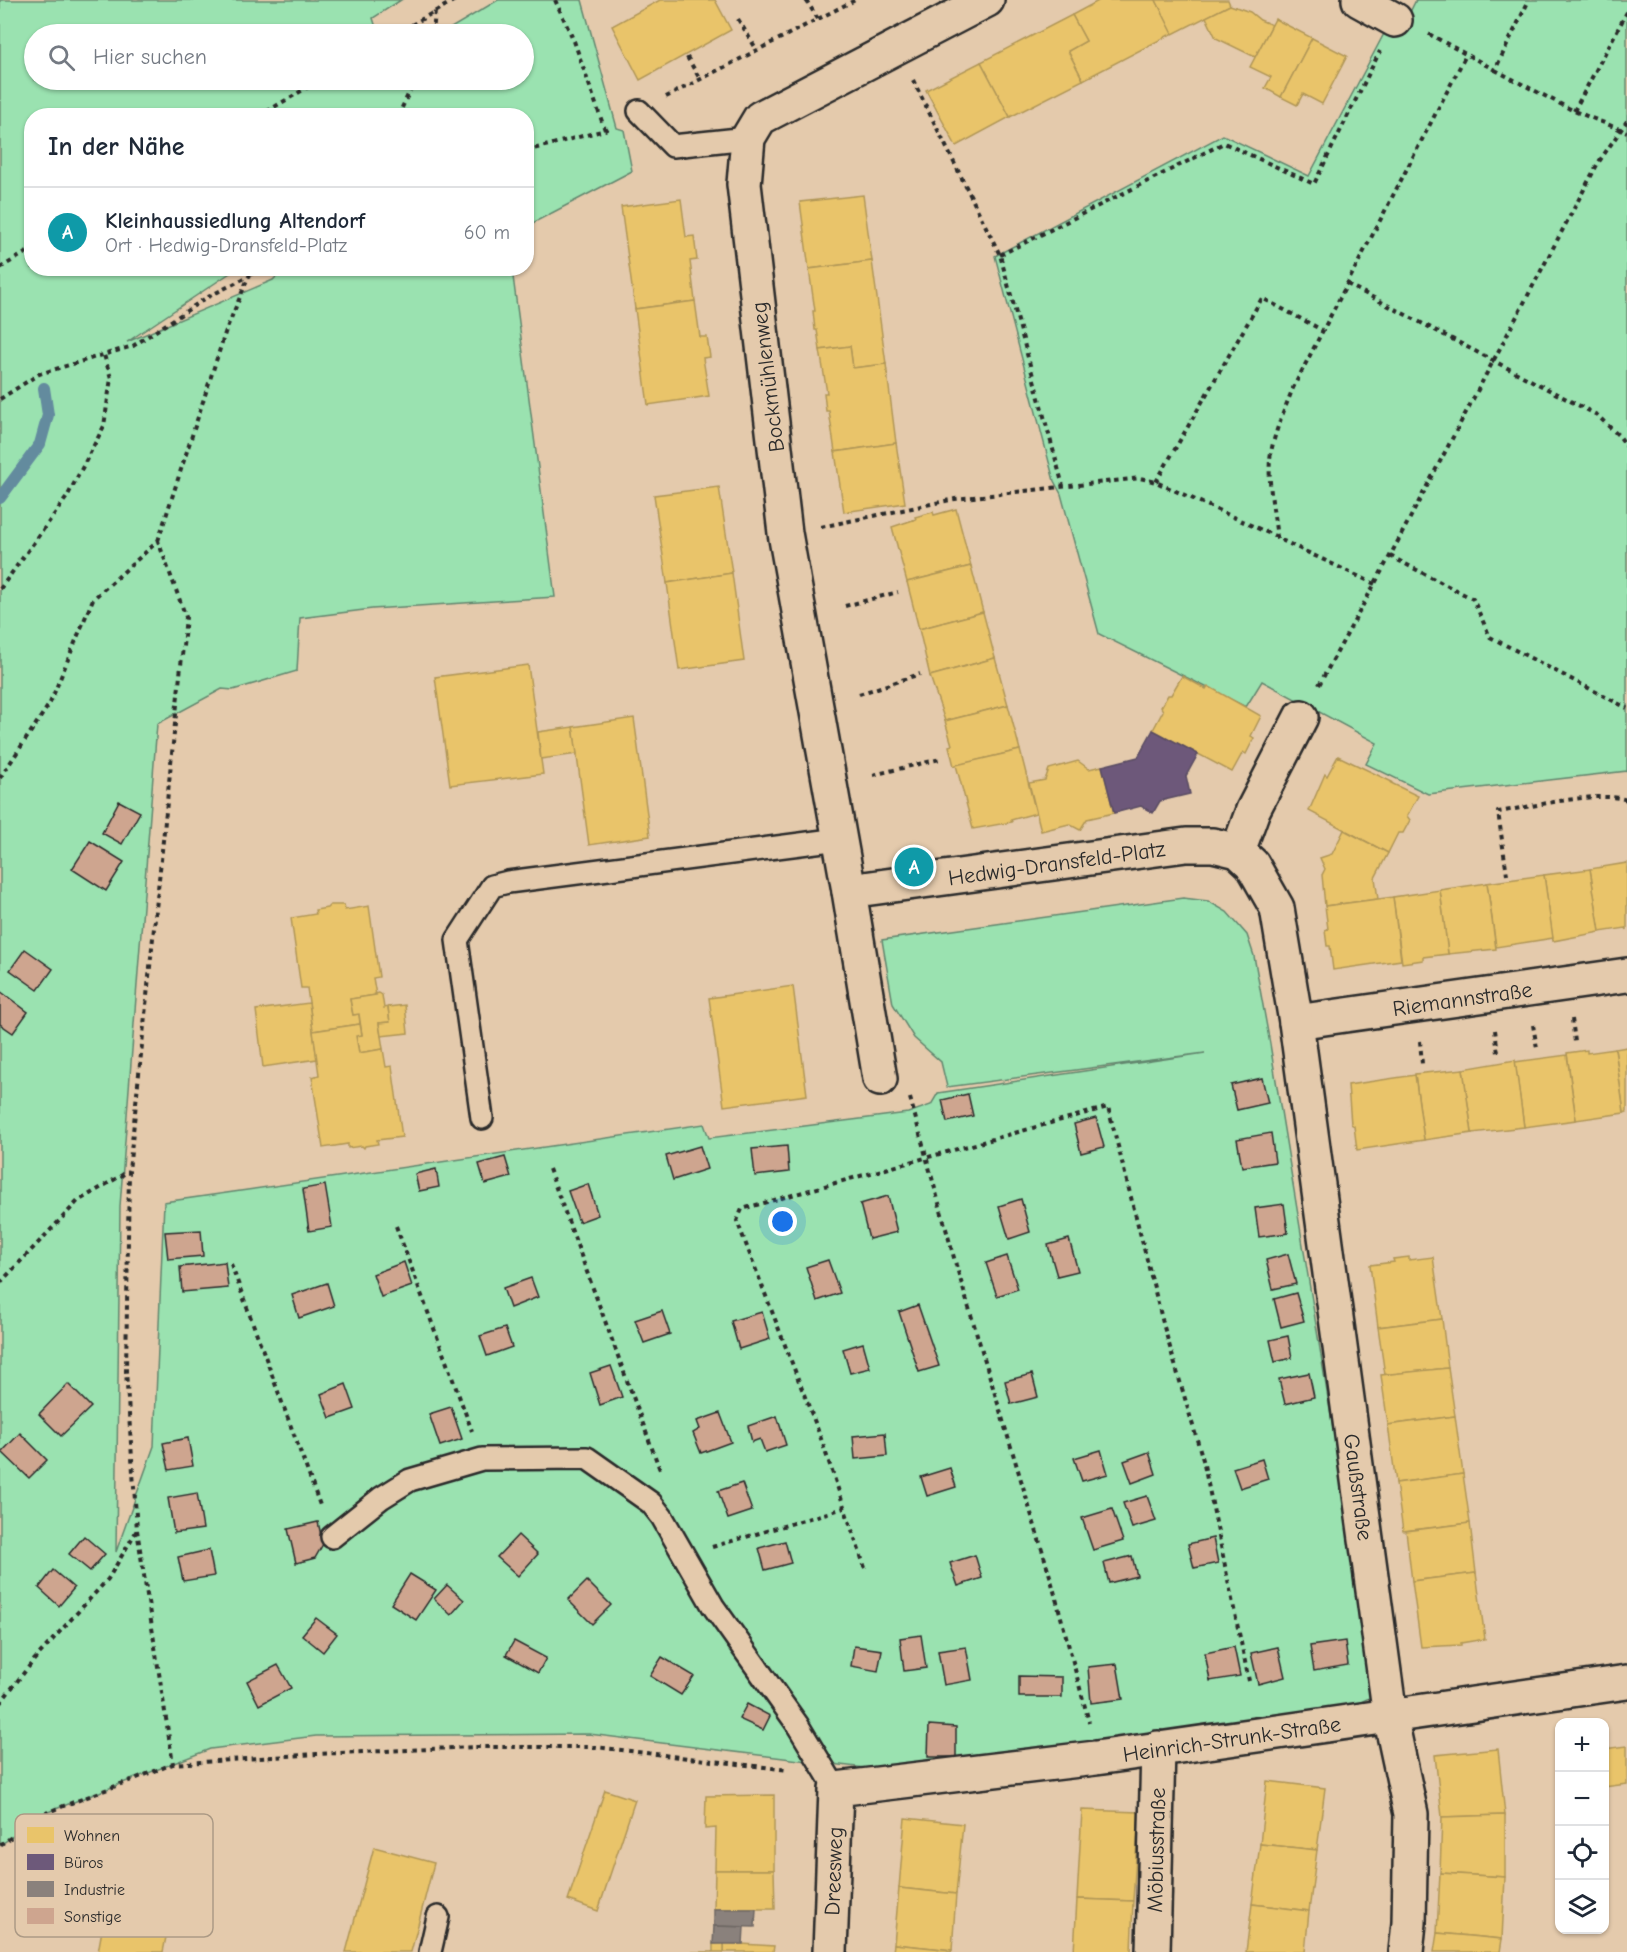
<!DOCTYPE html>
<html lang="de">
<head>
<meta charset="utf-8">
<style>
  :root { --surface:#fff; --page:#f2f2f3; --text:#1f2937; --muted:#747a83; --line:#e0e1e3; --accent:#2b2b2b }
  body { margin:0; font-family:"Comic Neue",sans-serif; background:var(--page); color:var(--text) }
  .controls { position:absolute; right:18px; bottom:18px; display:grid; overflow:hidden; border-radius:12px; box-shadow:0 2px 4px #0004 }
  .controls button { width:54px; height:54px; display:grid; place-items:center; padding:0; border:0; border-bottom:2px solid var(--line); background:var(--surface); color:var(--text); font:30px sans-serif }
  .you { position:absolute; left:783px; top:1222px; width:21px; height:21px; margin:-15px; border:4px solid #fff; border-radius:50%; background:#1a73e8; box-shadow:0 0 0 9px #1a73e833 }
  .badge { display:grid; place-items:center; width:39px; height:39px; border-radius:50%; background:var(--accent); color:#fff; font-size:20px; font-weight:700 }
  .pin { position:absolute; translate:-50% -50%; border:3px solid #fff; box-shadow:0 2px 6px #0006 }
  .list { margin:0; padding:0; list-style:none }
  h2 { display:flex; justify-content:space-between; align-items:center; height:78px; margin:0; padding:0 24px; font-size:26px }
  h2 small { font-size:20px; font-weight:400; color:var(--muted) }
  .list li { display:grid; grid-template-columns:39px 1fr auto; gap:18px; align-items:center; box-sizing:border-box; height:90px; padding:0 24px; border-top:2px solid var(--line) }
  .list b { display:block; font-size:22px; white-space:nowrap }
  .list p { margin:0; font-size:20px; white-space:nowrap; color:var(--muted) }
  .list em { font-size:20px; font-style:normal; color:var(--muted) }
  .icon { flex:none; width:33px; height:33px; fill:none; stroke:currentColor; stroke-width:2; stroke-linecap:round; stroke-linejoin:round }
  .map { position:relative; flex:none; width:1627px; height:1952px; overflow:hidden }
  .search { position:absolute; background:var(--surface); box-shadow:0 2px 4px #0004; left:24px; top:24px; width:510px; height:66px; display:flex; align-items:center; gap:15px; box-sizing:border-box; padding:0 21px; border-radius:33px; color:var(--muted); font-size:22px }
  .panel { position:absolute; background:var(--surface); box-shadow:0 2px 4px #0004; left:24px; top:108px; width:510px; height:168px; border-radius:24px }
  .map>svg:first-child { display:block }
  .green { fill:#9ae2b0; stroke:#62866e; stroke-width:1.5 }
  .homes { fill:#e9c46a; stroke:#b09657; stroke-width:1.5 }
  .offices { fill:#6d597a; stroke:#594b62; stroke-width:1.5 }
  .industry { fill:#8a817c; stroke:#6e6764; stroke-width:1.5 }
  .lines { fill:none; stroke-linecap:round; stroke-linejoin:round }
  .stream { stroke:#638b9e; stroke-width:12 }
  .building { fill:#cea58f; stroke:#2b2b2b; stroke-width:1.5 }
  .lane-casing { stroke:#2b2b2b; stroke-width:26 }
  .street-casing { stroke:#2b2b2b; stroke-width:38 }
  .path { stroke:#2b2b2b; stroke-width:4; stroke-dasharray:4.5 4.5; stroke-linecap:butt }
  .lane { stroke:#e4caac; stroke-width:21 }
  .street { stroke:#e4caac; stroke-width:33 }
  .labels { text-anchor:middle; stroke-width:6; stroke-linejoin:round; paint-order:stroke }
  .street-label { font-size:22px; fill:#2b2b2b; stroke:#e4caac }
  .key { fill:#e4caac; stroke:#ac9a85; stroke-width:1.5 }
  .key-label { font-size:16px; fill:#2b2b2b }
</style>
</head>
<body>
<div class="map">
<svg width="1627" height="1952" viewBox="0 0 1627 1952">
  <rect width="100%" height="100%" fill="#e4caac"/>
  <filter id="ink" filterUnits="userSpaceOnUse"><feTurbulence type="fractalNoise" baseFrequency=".0167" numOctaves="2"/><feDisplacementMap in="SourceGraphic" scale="12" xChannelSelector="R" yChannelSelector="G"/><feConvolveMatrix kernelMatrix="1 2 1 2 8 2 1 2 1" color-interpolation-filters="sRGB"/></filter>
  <g filter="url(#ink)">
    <g class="green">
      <path d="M0,0h401l-28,18 5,16h-344v46h490v-46h-83l57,-34h84l35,128 7,2 8,41 -105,55 -1,-110h-494v152l204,1 -109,73 146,-62 11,-11h228l43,328 -183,12 -72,9 -3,53 -64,19 -11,-1 -65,35 -37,482 -4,346 38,-106 10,-244 540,-78 5,14 199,-25 23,-8 7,-12 267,-40 -258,34 -6,-25 -27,-24 -21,-34 -11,-64 301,-42 25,3 19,11 20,23 7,21 16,88 105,641 -4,12 -12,6 -386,56 -100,10 -284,-35 -273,2 -106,13 -162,63 -48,33z"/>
      <path d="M1416,0h211v771l-199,23 -62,-30 11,-21 -115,-62 -16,26 -147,-73 -38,-140 -7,-13 -59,-225 228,-121 86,41 78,-148 24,-18z"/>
    </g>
    <g class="homes">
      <path d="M660,0h55l16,30 -91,50 -28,-54z"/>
      <path d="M1100,0h56l17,33 -90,47 -15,-29 18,-10 -14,-26z"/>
      <path d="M1156,0h72l2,5 -57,29z"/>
      <path d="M1230,5l20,7 10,8 12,5 -17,32 -39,-19 -10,-21z"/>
      <path d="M1072,15l14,26 -18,10 15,29 -73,37 -29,-55z"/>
      <path d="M1275,19l37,19 -31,59 -16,-9 6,-11 -21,-10z"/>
      <path d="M1312,38l35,18 -25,48 -19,-10 -6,11 -16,-8z"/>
      <path d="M981,62l29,55 -54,29 -30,-56z"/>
      <path d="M863,195l9,66 -63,8 -9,-67z"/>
      <path d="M681,199l5,38 8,-1 3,24 -7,1 5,40 -60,8 -14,-102z"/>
      <path d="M872,261l14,103 -33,4 -3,-22 -30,4 -3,-20h-2l-2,-19h2l-6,-42z"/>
      <path d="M695,301l5,36h7l3,20 -7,1 6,38 -61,9 -13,-96z"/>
      <path d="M850,346l3,22 33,-4 10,79 -61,9 -6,-41h-3l-2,-18h3l-7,-43z"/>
      <path d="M896,443l9,60 -61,9 -9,-60z"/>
      <path d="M719,487l13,86 -65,10 -13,-88z"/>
      <path d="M956,509l15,57 -64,16 -15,-55 24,-8 -1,-2 18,-5 1,3z"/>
      <path d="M971,566l12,46 -64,17 -12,-47z"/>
      <path d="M732,573l12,88 -65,9 -12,-87z"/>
      <path d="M983,612l12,46 -65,18 -11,-47z"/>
      <path d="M995,658l13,47 -63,16 -15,-45z"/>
      <path d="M528,665l15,109 -93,11 -15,-108z"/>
      <path d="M1182,676l24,13 2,-3 53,30 -10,20 3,2 -8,16 -3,-2 -11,20 -79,-42 10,-19 -2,-4 7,-12h3z"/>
      <path d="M1008,705l12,45 -66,16 -5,-20 3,-1 -7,-24z"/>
      <path d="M634,718l16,118 -61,9 -16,-118z"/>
      <path d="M573,727l4,27 -36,5 -3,-27z"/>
      <path d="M1020,750l16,63 -25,7 1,2 -39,7 -17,-64z"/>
      <path d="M1338,756l54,26 -1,1 27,13 -11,20 3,4 -7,13h-5l-10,20 -79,-42 16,-37 2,2z"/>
      <path d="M1078,761l11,8 13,-3 12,47 -27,6 -7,11 -11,-6 -28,7 -12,-48 16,-3 4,-11z"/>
      <path d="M1344,830l44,23 -13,25 3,21 -53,7 -3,-31 3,-6 -5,-11 12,-4z"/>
      <path d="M1627,863v67l-1,-2 -26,4 -10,-63z"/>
      <path d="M1590,869l10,63 -47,9 -9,-66z"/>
      <path d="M1544,875l9,63 -57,9 -9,-64z"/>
      <path d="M1487,883l9,66 -48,5 -8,-64z"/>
      <path d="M1440,890l8,64 -25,3v3l-21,3 -9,-66z"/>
      <path d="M1393,897l8,63 -68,10 -3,-24h-3l-2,-16 3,-1 -3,-23z"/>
      <path d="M330,905h14l1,5 24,-4 10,71 -6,1 3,17 -26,4 3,16 6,-1 1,10 -47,7 -6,-43h-6l-10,-70 25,-4 -1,-4 12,-2z"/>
      <path d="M793,986l14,109 -83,11 -15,-108z"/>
      <path d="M379,993l3,2 2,13 4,-1 2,15 -11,1 4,26 -24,4 -3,-17 6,-1 -3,-21 -6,1 -3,-16 26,-4 -1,-1z"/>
      <path d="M309,1003l8,56 -54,8 -7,-57z"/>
      <path d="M405,1005l3,28 -27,3 -2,-13 11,-1 -2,-15z"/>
      <path d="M360,1024l2,11 -6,1 3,17 24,-4 3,18 6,-1 10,71 -25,3 1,4 -13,2 -1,2 -2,-2 -14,2v-4l-25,4 -11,-71 7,-2 -6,-44z"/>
      <path d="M1627,1047v65l-3,1 -9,-64z"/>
      <path d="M1615,1049l9,64 -48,7 -9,-67 20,-3v3z"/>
      <path d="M1567,1055l9,65 -52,7 -9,-65z"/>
      <path d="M1515,1060l9,67 -52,6 -9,-64z"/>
      <path d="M1463,1069l9,64 -48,7 -9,-66z"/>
      <path d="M1415,1075l9,65 -67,10 -3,-24 -3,-2 -3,-39z"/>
      <path d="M1409,1257v3l24,-3 9,62 -64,8 -8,-62 24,-3 -1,-3z"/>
      <path d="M1442,1319l6,49 -63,7 -7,-48z"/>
      <path d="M1448,1368l7,48 -67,9 -7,-50z"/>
      <path d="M1455,1416l8,58 -67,9 -8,-58z"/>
      <path d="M1463,1474l7,49 -67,8 -7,-48z"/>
      <path d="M1470,1523l6,50 -64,8 -6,-50z"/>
      <path d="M1476,1573l9,66 -24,4v2l-40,2 -9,-66z"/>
      <path d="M1627,1746v38l-23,3v-38z"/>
      <path d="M1498,1749l7,66 -63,2 -7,-62z"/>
      <path d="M1267,1781l58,7 -8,62 -57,-6z"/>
      <path d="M605,1790l30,10 -37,111 -30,-11z"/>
      <path d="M774,1795v75h-59l1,-42 -11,1 1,-33z"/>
      <path d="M1082,1810l57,2 -6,89 -56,-2z"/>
      <path d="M1505,1815v62l-65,-4 2,-56z"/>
      <path d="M905,1818l58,6 -7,70 -57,-6z"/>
      <path d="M1260,1844l57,6 -8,61 -57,-7z"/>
      <path d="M374,1847l60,16 -23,89h-65z"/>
      <path d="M115,1859l64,13 -16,80h-65z"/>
      <path d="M715,1870h59l1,39h-61z"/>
      <path d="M1440,1873l65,4 -3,62 -65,-6z"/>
      <path d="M899,1888l57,6 -4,56 -58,-6z"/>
      <path d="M1077,1899l56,2 -2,51h-57z"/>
      <path d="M1252,1904l57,7 -4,41h-59z"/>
      <path d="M1437,1933l65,6 -2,13h-66z"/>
      <path d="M724,1943l50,3 -1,6h-49z"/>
      <path d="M724,1943v9h-32h21v-8z"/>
      <path d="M894,1944l58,6 -1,2h-58z"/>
    </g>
    <path class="offices" d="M1153,730l45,24 -12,22 4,18 -30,7 -7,12 -12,-7 -27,7 -12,-47 36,-9z"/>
    <g class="industry">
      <path d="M714,1909h42l-1,18 -41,-1z"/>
      <path d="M714,1926l30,1 -1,17h-30z"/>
    </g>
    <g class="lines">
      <path class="stream" d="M0,498l40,-54 8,-29 -4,-27"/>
    </g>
    <g class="building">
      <path d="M119,801l21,11 -18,32 -20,-11z"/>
      <path d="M90,841l34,21 -18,29 -34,-22z"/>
      <path d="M25,949l28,20 -15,21 -28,-20z"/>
      <path d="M0,991l28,21 -15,21 -13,-9z"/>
      <path d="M1262,1078l6,25 -31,7 -6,-25z"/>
      <path d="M968,1094l5,22 -26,6 -5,-22z"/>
      <path d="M1096,1118l8,29 -23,6 -7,-29z"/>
      <path d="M1271,1133l4,29 -33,5 -5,-28z"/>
      <path d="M700,1146l7,23 -34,11 -7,-24z"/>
      <path d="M787,1146l2,26 -34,4 -3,-27z"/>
      <path d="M505,1157l6,20 -26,7 -6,-20z"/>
      <path d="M436,1169l3,18 -20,4 -4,-17z"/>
      <path d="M588,1184l10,31 -19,7 -11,-31z"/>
      <path d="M325,1185l7,42 -23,4 -6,-42z"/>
      <path d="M888,1196l9,36 -28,7 -9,-35z"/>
      <path d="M1021,1199l9,33 -21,7 -10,-33z"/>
      <path d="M1284,1204l4,29 -29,4 -4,-29z"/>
      <path d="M201,1230l2,26 -35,3 -3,-27z"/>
      <path d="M1069,1239l9,32 -21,5 -9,-31z"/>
      <path d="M1288,1254l8,30 -23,5 -7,-29z"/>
      <path d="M1007,1256l11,33 -21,7 -11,-33z"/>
      <path d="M828,1260l12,33 -23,8 -11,-34z"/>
      <path d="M225,1262l3,26 -46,4 -2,-25z"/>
      <path d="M404,1262l8,24 -31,11 -8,-23z"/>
      <path d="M531,1278l7,19 -28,11 -7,-20z"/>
      <path d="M327,1283l7,23 -35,12 -7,-23z"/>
      <path d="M1296,1293l8,28 -23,6 -7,-28z"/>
      <path d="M918,1305l21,61 -20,6 -20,-60z"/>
      <path d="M662,1311l8,23 -26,9 -9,-23z"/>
      <path d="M762,1312l8,27 -31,10 -8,-28z"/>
      <path d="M505,1328l7,19 -25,9 -7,-20z"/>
      <path d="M1288,1336l4,22 -17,4 -5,-22z"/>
      <path d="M863,1343l7,25 -20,5 -7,-24z"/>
      <path d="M611,1366l11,31 -22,8 -10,-32z"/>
      <path d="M1309,1373l5,24 -29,7 -6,-25z"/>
      <path d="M1032,1374l6,23 -27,7 -6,-23z"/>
      <path d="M68,1384l23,23 -30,29 -22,-22z"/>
      <path d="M346,1384l9,25 -25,9 -9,-24z"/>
      <path d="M451,1407l11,32 -22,7 -11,-32z"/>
      <path d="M720,1413l11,29 -30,11 -8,-20 7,-4 -3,-8z"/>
      <path d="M777,1416l9,29 -21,7 -5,-13 -8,3 -4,-16z"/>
      <path d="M20,1433l27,27 -18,18 -27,-26z"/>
      <path d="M885,1433l2,23 -32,3 -2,-23z"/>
      <path d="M188,1438l5,28 -24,4 -6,-27z"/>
      <path d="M1101,1450l7,24 -26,7 -8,-23z"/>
      <path d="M1149,1452l7,22 -24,9 -8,-22z"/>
      <path d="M1262,1459l6,20 -28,9 -7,-20z"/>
      <path d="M950,1468l6,19 -29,9 -6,-19z"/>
      <path d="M742,1483l10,28 -24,8 -10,-28z"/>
      <path d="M197,1493l6,36 -29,4 -6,-35z"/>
      <path d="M1147,1496l9,25 -24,7 -9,-25z"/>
      <path d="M1112,1509l11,32 -30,9 -11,-32z"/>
      <path d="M318,1522l5,22 -8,14 -19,5 -8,-34z"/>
      <path d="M518,1535l20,19 -20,22 -21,-19z"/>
      <path d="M84,1536l21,18 -15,17 -21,-17z"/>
      <path d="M1213,1538l5,25 -24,5 -6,-24z"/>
      <path d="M785,1541l6,22 -26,7 -6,-22z"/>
      <path d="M209,1550l5,26 -31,5 -5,-24z"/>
      <path d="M975,1555l7,23 -24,8 -8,-23z"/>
      <path d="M1132,1556l5,20 -28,7 -5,-20z"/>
      <path d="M53,1570l21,18 -15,18 -20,-18z"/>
      <path d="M410,1574l26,16 -20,30 -25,-16z"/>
      <path d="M587,1581l24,24 -19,19 -24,-24z"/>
      <path d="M447,1585l17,15 -13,15 -17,-16z"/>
      <path d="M316,1618l21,16 -14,18 -21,-17z"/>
      <path d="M921,1635l5,33 -22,3 -4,-33z"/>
      <path d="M514,1641l32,17 -8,15 -32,-18z"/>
      <path d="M1345,1641l3,24 -34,6 -4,-25z"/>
      <path d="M854,1646l28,4 -4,21 -27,-5z"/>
      <path d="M966,1647l6,33 -28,5 -6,-34z"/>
      <path d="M1234,1647l6,29 -30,5 -5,-28z"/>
      <path d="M1278,1647l7,30 -27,7 -7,-31z"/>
      <path d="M662,1657l32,19 -13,19 -31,-19z"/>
      <path d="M1117,1664l6,35 -32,4 -3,-36z"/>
      <path d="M278,1665l13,23 -32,17 -12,-24z"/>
      <path d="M1019,1676l43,1v20h-43z"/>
      <path d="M747,1704l23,12 -7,14 -24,-11z"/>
      <path d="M929,1725l27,2v30h-28z"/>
    </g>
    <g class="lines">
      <g class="lane-casing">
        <g id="lane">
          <path d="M639,111l34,35 75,-8"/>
          <path d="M482,1118l-25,-178 35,-54 16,-4 331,-43"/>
          <path d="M332,1537l49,-39 29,-18 72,-21 105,-1 64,45 11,14 51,89 84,118 39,65"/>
          <path d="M430,1952l8,-35"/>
        </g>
      </g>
      <g class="street-casing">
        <g id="street">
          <path d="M1359,0l36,20"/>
          <path d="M1238,851l15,-41 48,-93"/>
          <path d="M849,891l-64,-358 -41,-349 4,-46 12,-20 227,-118"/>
          <path id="s1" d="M1296,1022l331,-47"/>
          <path id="s2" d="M880,1079l-31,-188 337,-46h27l25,6 14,13 25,44 19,114 94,694 21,98 -2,109 -3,29"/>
          <path id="s3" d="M830,1952l6,-163 260,-31 531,-76"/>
          <path id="s4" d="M1153,1952l5,-204"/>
        </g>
      </g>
      <g class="path">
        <path d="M555,0l19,41 31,89"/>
        <path d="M806,0l12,19"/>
        <path d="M738,19l19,31"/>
        <path d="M396,34l59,-34"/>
        <path d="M433,34l2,-23"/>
        <path d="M1429,34l66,36 34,-70"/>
        <path d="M687,57l13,22"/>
        <path d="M1495,70l79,41 53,21"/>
        <path d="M913,80l87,175 63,231"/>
        <path d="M666,97l189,-97"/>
        <path d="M1574,111l53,-99"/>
        <path d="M259,116l61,-36"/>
        <path d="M398,116l17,-36"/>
        <path d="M526,151l79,-21 7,-4"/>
        <path d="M1000,255l224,-112 90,41 66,-133"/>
        <path d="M0,268l32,-19"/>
        <path d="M1347,284l250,131 23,22 7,10"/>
        <path d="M0,399l39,-25 94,-28 73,-48 43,-22 9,-8"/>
        <path d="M1156,482l106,-184 60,32"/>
        <path d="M821,527l134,-28 185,-21 16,4 121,55"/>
        <path d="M158,541l68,-211 23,-54"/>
        <path d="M1390,556l83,43 17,38 137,71"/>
        <path d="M1375,584l-98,-46c-3,-26 -9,-53 -7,-79 3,-24 14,-48 23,-71l173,-333"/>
        <path d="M0,589l67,-92 37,-71 7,-48 -7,-23"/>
        <path d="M845,606l53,-14"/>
        <path d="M1319,685l71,-129 208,-393 29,-42"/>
        <path d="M859,694l61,-20"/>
        <path d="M873,775l67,-16"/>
        <path d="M0,778l50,-75 43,-104 65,-58 28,76 -57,554 -3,200 11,159 36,234"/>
        <path d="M1507,875l-9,-63c33,-5 100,-22 129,-12"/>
        <path d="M1572,1019l3,23"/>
        <path d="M1533,1025l4,23"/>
        <path d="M1495,1030l3,23"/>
        <path d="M1420,1041l2,23"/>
        <path d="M910,1098l46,167 94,311 39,146"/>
        <path d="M549,1169l111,301"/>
        <path d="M396,1226l76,205"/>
        <path d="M231,1264l90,244"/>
        <path d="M0,1283l78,-82 51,-30"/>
        <path d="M712,1547l132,-39"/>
        <path d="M865,1568l-46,-135 -82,-212 5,-12 366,-102 56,220 39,133 46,221"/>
        <path d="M0,1703l34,-43 74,-81 29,-49"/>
        <path d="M0,1845l48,-33 125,-48 144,-10 158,-7h121l193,23"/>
      </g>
      <use href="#lane" class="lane"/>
      <use href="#street" class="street"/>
    </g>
  </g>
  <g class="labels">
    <g class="street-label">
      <text transform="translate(767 377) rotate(-97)" y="8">Bockmühlenweg</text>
      <text dy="8" stroke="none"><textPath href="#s2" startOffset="400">Hedwig-Dransfeld-Platz</textPath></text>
      <text dy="8" stroke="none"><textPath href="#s1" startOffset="168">Riemannstraße</textPath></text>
      <text dy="8" stroke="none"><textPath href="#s2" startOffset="1238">Gaußstraße</textPath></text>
      <text dy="8" stroke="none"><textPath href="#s3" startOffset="562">Heinrich-Strunk-Straße</textPath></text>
      <text dy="8" stroke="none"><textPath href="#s4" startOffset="102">Möbiusstraße</textPath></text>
      <text dy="8" stroke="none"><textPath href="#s3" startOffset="81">Dreesweg</textPath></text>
    </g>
  </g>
  <rect x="15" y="1814" width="198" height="123" rx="9" class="key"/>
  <rect x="27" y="1827" width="27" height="16" fill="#e9c46a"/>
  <rect x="27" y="1854" width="27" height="16" fill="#6d597a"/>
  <rect x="27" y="1881" width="27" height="16" fill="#8a817c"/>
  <rect x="27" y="1908" width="27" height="16" fill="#cea58f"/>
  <g class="key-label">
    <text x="64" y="1841">Wohnen</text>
    <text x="64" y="1868">Büros</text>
    <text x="64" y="1895">Industrie</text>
    <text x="64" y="1922">Sonstige</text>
  </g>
</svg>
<div class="controls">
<button>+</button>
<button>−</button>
<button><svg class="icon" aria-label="locate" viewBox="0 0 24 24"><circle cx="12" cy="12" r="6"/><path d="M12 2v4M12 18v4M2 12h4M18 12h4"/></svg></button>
<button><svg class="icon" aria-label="layers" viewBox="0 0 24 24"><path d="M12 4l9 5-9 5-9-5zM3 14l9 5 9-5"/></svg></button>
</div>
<div class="you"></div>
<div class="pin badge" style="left:914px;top:867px;background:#0f9aa8">A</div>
<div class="search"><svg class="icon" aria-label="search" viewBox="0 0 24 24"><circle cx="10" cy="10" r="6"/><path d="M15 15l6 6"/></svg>Hier suchen</div>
<section class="panel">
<h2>In der Nähe<small></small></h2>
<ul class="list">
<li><span class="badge" style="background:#0f9aa8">A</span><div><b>Kleinhaussiedlung Altendorf</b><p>Ort · Hedwig-Dransfeld-Platz</p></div><em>60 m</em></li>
</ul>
</section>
</div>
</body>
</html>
